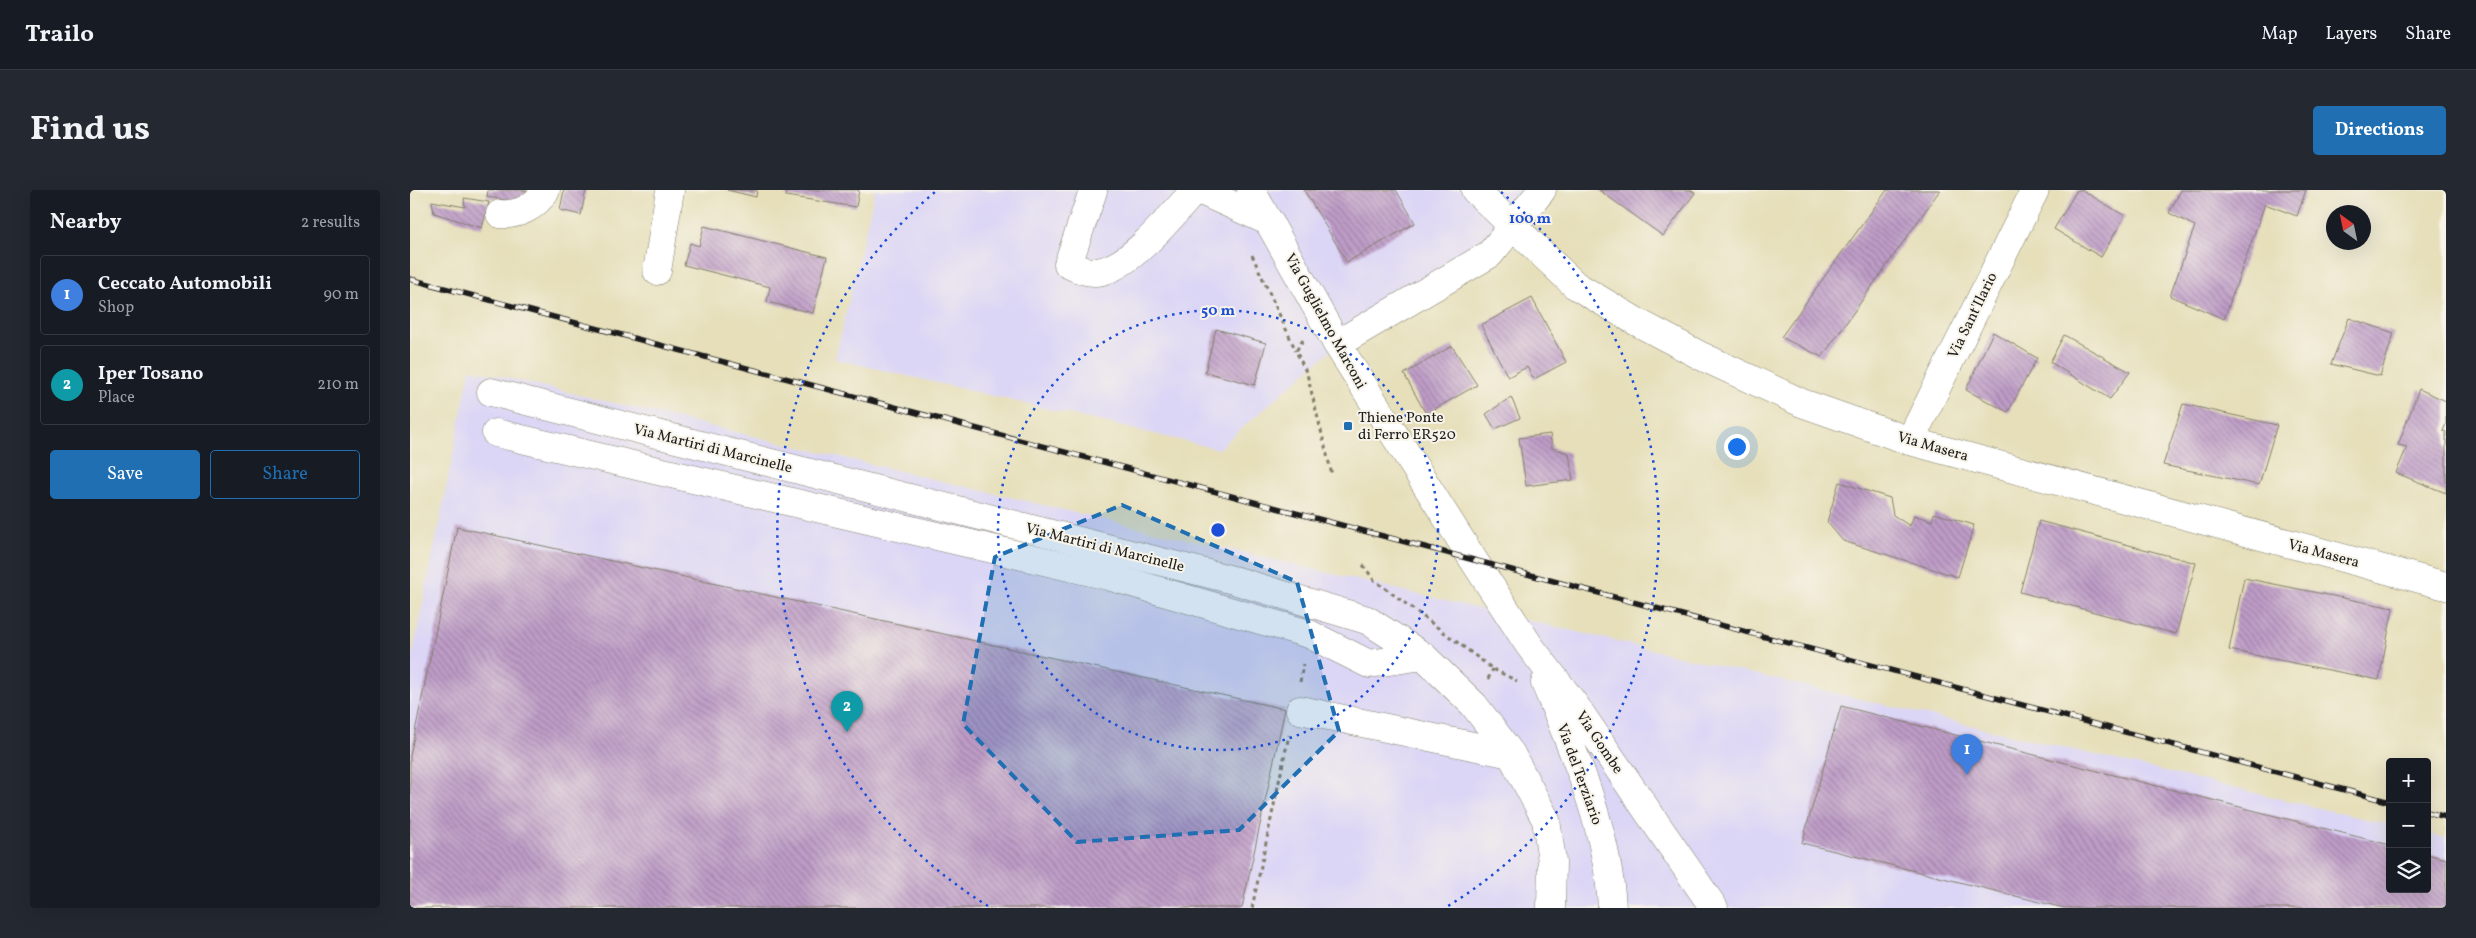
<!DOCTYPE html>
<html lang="en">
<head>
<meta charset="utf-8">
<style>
  :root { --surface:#171b24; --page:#242831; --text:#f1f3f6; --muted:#9ea1a6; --line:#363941; --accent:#1f6fb2 }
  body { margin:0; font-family:Vollkorn,serif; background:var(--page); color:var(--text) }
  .controls { position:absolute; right:15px; bottom:15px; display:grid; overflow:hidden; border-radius:5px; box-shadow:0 5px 20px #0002 }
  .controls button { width:45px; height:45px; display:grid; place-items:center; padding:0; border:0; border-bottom:1px solid var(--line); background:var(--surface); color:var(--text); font:25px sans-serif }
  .compass { position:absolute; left:1916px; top:15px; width:45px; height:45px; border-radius:50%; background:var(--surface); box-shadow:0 5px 20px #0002; rotate:327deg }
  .you { position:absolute; left:1326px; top:256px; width:18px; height:18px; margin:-12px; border:4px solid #fff; border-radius:50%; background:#1a73e8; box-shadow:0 0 0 8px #1a73e833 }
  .badge { display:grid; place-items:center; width:32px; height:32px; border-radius:50%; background:var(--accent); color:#fff; font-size:16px; font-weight:700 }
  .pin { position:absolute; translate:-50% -41px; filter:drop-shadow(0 1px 2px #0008) }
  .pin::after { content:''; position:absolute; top:26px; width:18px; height:15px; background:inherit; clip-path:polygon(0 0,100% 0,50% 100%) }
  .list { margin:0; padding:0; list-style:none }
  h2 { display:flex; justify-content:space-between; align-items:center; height:65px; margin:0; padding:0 20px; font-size:21px }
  h2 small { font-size:16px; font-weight:400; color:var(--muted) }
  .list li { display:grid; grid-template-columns:32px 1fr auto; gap:15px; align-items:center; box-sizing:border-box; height:80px; margin:0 10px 10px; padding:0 10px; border:1px solid var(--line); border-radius:5px }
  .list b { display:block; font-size:19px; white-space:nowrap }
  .list p { margin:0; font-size:16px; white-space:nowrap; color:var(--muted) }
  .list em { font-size:16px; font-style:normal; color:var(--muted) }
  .actions { display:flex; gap:10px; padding:15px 20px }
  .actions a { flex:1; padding:11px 0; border:1px solid var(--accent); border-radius:5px; text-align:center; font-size:18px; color:var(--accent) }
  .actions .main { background:var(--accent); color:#fff }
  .icon { flex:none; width:28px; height:28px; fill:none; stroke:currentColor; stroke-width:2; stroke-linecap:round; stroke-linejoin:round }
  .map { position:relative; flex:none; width:2036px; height:718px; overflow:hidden; border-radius:5px }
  header { display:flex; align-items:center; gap:30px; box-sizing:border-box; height:70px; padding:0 25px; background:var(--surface); border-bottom:1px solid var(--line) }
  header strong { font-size:24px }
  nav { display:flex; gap:28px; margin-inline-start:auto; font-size:18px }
  .intro { display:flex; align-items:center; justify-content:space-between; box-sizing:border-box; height:120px; padding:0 30px }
  h1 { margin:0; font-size:35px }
  .button { padding:12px 22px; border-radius:5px; background:var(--accent); color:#fff; font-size:18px; font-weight:700 }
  main { display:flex; gap:30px; padding:0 30px }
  aside { flex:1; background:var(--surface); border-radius:5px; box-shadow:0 5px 20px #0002 }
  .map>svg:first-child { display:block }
  .built { fill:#dcd6f6 }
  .building { fill:url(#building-back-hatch) }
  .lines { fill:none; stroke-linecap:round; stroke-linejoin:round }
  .minor-casing { stroke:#817e6b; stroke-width:29 }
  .major-casing { stroke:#817e6b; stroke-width:29 }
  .path { stroke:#817e6b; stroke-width:3; stroke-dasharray:4 4; stroke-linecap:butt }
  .minor { stroke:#fff; stroke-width:28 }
  .major { stroke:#fff; stroke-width:28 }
  .rail-casing { stroke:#1c1c1c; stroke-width:5.5 }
  .rail { stroke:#f7f3e8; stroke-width:4; stroke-dasharray:11; stroke-linecap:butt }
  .marked { fill:#1f6fb2; fill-opacity:0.2; stroke:#1f6fb2; stroke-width:4; stroke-dasharray:10 6; stroke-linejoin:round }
  .ring { fill:none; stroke:#1d4ed8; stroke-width:2.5; stroke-dasharray:2.5 5 }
  .poi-dot { fill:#1f6fb2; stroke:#f7f3e8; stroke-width:2 }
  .labels { text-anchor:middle; stroke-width:4; stroke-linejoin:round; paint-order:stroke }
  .street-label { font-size:15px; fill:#1c1c1c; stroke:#f7f3e8 }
  .poi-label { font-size:15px; fill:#1c1c1c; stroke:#f7f3e8; text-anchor:start }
  .centre { fill:#1d4ed8; stroke:#f7f3e8; stroke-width:2.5 }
  .ring-label { font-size:15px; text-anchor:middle; font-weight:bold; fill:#1d4ed8; stroke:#f7f3e8; stroke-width:4; stroke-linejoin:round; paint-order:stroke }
</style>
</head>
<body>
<header>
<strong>Trailo</strong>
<nav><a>Map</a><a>Layers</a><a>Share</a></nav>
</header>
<div class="intro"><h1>Find us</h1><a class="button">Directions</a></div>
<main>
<aside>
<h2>Nearby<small>2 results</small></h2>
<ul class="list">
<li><span class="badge" style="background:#3f7fe0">1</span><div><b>Ceccato Automobili</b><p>Shop</p></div><em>90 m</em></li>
<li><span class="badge" style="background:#0f9aa8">2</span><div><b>Iper Tosano</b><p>Place</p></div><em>210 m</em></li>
</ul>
<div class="actions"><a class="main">Save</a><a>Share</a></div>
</aside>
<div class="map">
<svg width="2036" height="718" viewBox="0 0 2036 718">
  <defs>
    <pattern id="building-back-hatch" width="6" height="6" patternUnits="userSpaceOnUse" patternTransform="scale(1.25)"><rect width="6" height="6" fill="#be9cc7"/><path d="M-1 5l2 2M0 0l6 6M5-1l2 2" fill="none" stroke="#9a7ea1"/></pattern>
  </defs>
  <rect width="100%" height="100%" fill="#f7f3e8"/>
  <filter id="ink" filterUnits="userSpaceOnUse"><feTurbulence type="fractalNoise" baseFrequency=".02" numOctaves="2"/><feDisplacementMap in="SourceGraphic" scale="10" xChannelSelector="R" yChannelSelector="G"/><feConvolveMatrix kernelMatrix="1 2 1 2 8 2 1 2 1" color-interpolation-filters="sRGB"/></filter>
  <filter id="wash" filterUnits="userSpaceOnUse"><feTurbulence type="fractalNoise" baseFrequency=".0096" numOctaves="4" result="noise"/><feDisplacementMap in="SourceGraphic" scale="20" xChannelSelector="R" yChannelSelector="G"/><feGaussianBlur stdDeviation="1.12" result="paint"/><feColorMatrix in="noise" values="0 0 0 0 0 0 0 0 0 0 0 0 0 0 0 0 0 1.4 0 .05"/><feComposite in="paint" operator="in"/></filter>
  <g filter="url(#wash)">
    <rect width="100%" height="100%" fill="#e6dfba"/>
    <g class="built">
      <path d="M465,0h660l-28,36 -152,103 -137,120 -383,-90z"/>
      <path d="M60,179l1920,456v64h37v-55l19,4v70h-2036v-240z"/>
    </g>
    <g id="blocks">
      <g class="building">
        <path d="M78,0h38l-2,13 -37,-6z"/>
        <path d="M154,0h22l-5,25 -21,-5z"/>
        <path d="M317,0h30l-1,7z"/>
        <path d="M377,0h72l-3,17 -70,-11z"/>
        <path d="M894,0h92l19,33 -68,39z"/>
        <path d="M1189,0h91l5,3 -32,43z"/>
        <path d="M1477,0h53l-118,167 -41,-20z"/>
        <path d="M1667,0h5l43,26 -24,41 -47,-28z"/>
        <path d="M1771,0h125l-9,26 -32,-12 -41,115 -54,-23 25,-70 -26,-13z"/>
        <path d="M54,8l25,4 -7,26 -48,-15 -2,-12 33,6z"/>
        <path d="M294,36l123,31 -14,56 -46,-11 3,-15 -86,-22 6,-22 9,3z"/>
        <path d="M1122,108l34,64 -32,17 -7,-12 -19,10 -27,-52z"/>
        <path d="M1939,128l45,15 -14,43 -49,-12z"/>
        <path d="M806,139l50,14 -11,42 -50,-13z"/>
        <path d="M1583,142l44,26 -29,54 -42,-22z"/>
        <path d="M1654,145l66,37 -20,27 -60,-37z"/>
        <path d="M1042,156l25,39 -51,29 -22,-40z"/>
        <path d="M2009,199l27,12v23l-3,7 3,1v61l-50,-20 11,-26 -9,-2z"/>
        <path d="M1101,207l9,21 -25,11 -9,-15z"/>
        <path d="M1773,214l94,21 -18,60 -96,-20z"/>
        <path d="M1140,244l2,14 17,5 4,27 -47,6 -7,-48z"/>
        <path d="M1429,292l51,16 3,17 17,11 4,-11 18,6 2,-8 40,12 -16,52 -115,-36 -16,-19z"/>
        <path d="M1629,331l157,42 -20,71 -156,-42z"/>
        <path d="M47,337l828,182 -43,199h-832v-152z"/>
        <path d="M1834,388l149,30 -14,72 -150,-30z"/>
        <path d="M1431,516l549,139v44h37v-35l19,5v49h-382l-262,-65z"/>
      </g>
    </g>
  </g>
  <g filter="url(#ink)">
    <use href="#blocks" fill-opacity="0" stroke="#817e6b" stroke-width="1"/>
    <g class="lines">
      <g class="minor-casing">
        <g id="minor">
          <path d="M789,0l71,32"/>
          <path d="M1065,0l100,95 62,37 64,34 101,47 108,38 536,145"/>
          <path d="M683,1l-25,73c11,5 21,10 34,7 30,-6 72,-58 93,-81"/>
          <path d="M90,24c19,2 36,-8 46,-24"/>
          <path d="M247,81l13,-81"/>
          <path d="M927,154l153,-90 52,-64"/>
          <path d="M81,202l746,189 130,39 56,36 51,49 37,49 35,66 6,41 -1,47"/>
          <path d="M86,243l612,143 201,58 60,30 54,-8"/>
          <path d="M1500,251l125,-251"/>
          <path d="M890,520l211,44"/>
        </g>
      </g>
      <g class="major-casing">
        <g id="major">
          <path d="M841,0l86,154 139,220 53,81 45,59 140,204"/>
          <path d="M1135,493c30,72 63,146 67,225"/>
        </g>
      </g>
      <g class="path">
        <path d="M842,65l44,96"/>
        <path d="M893,150l-7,11 11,23 25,101"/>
        <path d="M953,375l11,15 119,89 24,12"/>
        <path d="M1078,489l5,-10"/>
        <path d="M890,492l3,-18"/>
        <path d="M842,718l37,-173"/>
      </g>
      <use href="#minor" class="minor"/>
      <use href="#major" class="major"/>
      <g class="rail-casing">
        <g id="rail">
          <path d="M0,89l1980,523"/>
          <path d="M2017,622l19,5"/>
        </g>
      </g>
      <use href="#rail" class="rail"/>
    </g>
  </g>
  <path class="marked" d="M712,315l175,77 42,149 -100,99 -162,12 -114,-118 32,-167z"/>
  <g class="ring">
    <circle cx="808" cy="340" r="220"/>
    <path d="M578 716A441 441 0 0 1 525 2M1091 2A441 441 0 0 1 1038 716"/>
  </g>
  <rect class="poi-dot" x="933" y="231" width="10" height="10" rx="2.5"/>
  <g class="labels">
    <g class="street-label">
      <text transform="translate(1562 125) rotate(-64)" y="5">Via Sant'Ilario</text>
      <text transform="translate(916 131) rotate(61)" y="5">Via Guglielmo Marconi</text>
      <text transform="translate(1523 256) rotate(16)" y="5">Via Masera</text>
      <text transform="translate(303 258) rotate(14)" y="5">Via Martiri di Marcinelle</text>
      <text transform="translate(695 357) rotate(14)" y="5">Via Martiri di Marcinelle</text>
      <text transform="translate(1914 363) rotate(15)" y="5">Via Masera</text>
      <text transform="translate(1190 552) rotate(56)" y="5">Via Gombe</text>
      <text transform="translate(1170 584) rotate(70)" y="5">Via del Terziario</text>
    </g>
    <g class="poi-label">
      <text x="948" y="232">Thiene Ponte<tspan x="948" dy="17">di Ferro ER520</tspan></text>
    </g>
  </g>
  <circle cx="808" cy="340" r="8" class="centre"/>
  <g class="ring-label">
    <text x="1120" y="33">100 m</text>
    <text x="808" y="125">50 m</text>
  </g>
</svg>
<div class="controls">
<button>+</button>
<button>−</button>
<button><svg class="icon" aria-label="layers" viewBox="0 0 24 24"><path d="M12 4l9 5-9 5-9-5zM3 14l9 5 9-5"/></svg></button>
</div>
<svg class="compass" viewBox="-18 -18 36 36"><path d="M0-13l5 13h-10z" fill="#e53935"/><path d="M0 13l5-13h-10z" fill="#9ea1a6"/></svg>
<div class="you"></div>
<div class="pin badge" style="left:1557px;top:585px;background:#3f7fe0">1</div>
<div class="pin badge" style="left:437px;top:542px;background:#0f9aa8">2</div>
</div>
</main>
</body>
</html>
